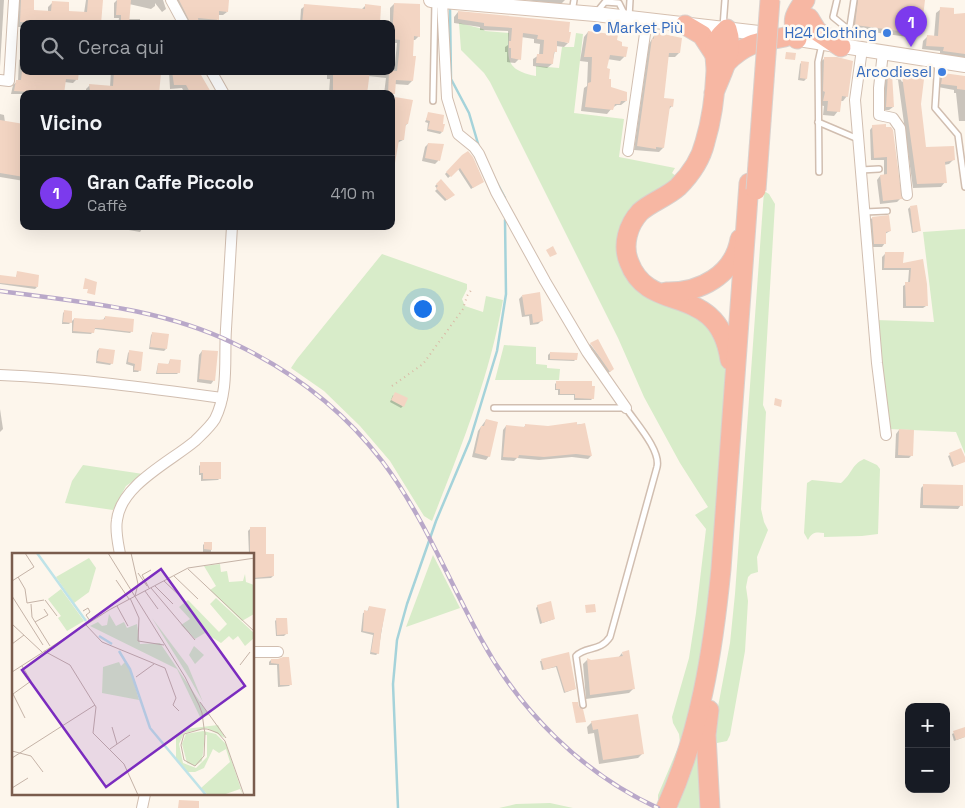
<!DOCTYPE html>
<html lang="it">
<head>
<meta charset="utf-8">
<style>
  :root { --surface:#171b24; --page:#242831; --text:#f1f3f6; --muted:#9ea1a6; --line:#363941; --accent:#7c3aed }
  body { margin:0; font-family:"Space Grotesk",sans-serif; background:var(--page); color:var(--text) }
  .controls { position:absolute; right:15px; bottom:15px; display:grid; overflow:hidden; border-radius:10px; box-shadow:0 5px 20px #0002 }
  .controls button { width:45px; height:45px; display:grid; place-items:center; padding:0; border:0; border-bottom:1px solid var(--line); background:var(--surface); color:var(--text); font:25px sans-serif }
  .you { position:absolute; left:422px; top:308px; width:18px; height:18px; margin:-12px; border:4px solid #fff; border-radius:50%; background:#1a73e8; box-shadow:0 0 0 8px #1a73e833 }
  .badge { display:grid; place-items:center; width:32px; height:32px; border-radius:50%; background:var(--accent); color:#fff; font-size:16px; font-weight:700 }
  .pin { position:absolute; translate:-50% -41px; filter:drop-shadow(0 1px 2px #0008) }
  .pin::after { content:''; position:absolute; top:26px; width:18px; height:15px; background:inherit; clip-path:polygon(0 0,100% 0,50% 100%) }
  .list { margin:0; padding:0; list-style:none }
  h2 { display:flex; justify-content:space-between; align-items:center; height:65px; margin:0; padding:0 20px; font-size:21px }
  h2 small { font-size:16px; font-weight:400; color:var(--muted) }
  .list li { display:grid; grid-template-columns:32px 1fr auto; gap:15px; align-items:center; box-sizing:border-box; height:75px; padding:0 20px; border-top:1px solid var(--line) }
  .list b { display:block; font-size:19px; white-space:nowrap }
  .list p { margin:0; font-size:16px; white-space:nowrap; color:var(--muted) }
  .list em { font-size:16px; font-style:normal; color:var(--muted) }
  .icon { flex:none; width:28px; height:28px; fill:none; stroke:currentColor; stroke-width:2; stroke-linecap:round; stroke-linejoin:round }
  .map { position:relative; flex:none; width:965px; height:808px; overflow:hidden }
  .search { position:absolute; background:var(--surface); box-shadow:0 5px 20px #0002; left:20px; top:20px; width:375px; height:55px; display:flex; align-items:center; gap:12px; box-sizing:border-box; padding:0 18px; border-radius:10px; color:var(--muted); font-size:19px }
  .panel { position:absolute; background:var(--surface); box-shadow:0 5px 20px #0002; left:20px; top:90px; width:375px; height:140px; border-radius:10px }
  .map>svg:first-child { display:block }
  .green { fill:#d8ecc9 }
  .shadow { fill:#0003; fill-rule:evenodd }
  .lines { fill:none; stroke-linecap:round; stroke-linejoin:round }
  .stream { stroke:#a5d3da; stroke-width:2.5 }
  .building { fill:#f3d5c3 }
  .lane-casing { stroke:#d1beb0; stroke-width:8 }
  .street-casing { stroke:#d1beb0; stroke-width:12 }
  .secondary-casing { stroke:#d6c0b0; stroke-width:16 }
  .highway-casing { stroke:#dad1cd; stroke-width:21 }
  .path { stroke:#d9b8a5; stroke-width:2; stroke-dasharray:1 4; stroke-linecap:butt }
  .lane { stroke:#fff; stroke-width:5 }
  .street { stroke:#fff; stroke-width:10 }
  .secondary { stroke:#fff; stroke-width:14 }
  .highway { stroke:#f7b7a3; stroke-width:19 }
  .rail-casing { stroke:#b9a8c9; stroke-width:4.5 }
  .rail { stroke:#fffaf3; stroke-width:2.5; stroke-dasharray:8; stroke-linecap:butt }
  .highway-bridge-casing { stroke:#dad1cd; stroke-width:21; stroke-linecap:butt }
  .highway-bridge { stroke:#f7b7a3; stroke-width:19 }
  .shop-dot { fill:#3f7fe0; stroke:#fffaf3; stroke-width:2 }
  .labels { text-anchor:middle; stroke-width:5; stroke-linejoin:round; paint-order:stroke }
  .shop-label { font-size:15px; fill:#366cbe; stroke:#fffaf3; text-anchor:end }
  .inset-river { fill:none; stroke:#bfe3e8; stroke-width:2.5 }
  .inset-road { fill:none; stroke:#c5b3a7; stroke-width:1 }
  .view { fill:#7b2cbf; fill-opacity:0.15; stroke:#7b2cbf; stroke-width:2.5 }
  .inset-edge { fill:none; stroke:#7a5c4d; stroke-width:2.5 }
</style>
</head>
<body>
<div class="map">
<svg width="965" height="808" viewBox="0 0 965 808">
  <rect width="100%" height="100%" fill="#fdf6ec"/>
  <g class="green">
    <path d="M459,23l24,6 2,2 24,2c-2,27 -3,37 27,43v-10l23,2 3,-21h12l2,-14 7,1 -9,79 50,6 -5,38 56,11 -3,5 4,3 -34,29 -17,65 84,52 19,38 -25,389 4,59h-28l-21,-9v-4l22,-52 -1,-9 -6,-11 -1,-6 17,-59 7,-45 10,-84 -11,-14 13,-8 -28,-44 -36,-66 -26,-59 -128,-256 -6,-9 -23,-23z"/>
    <path d="M764,191l5,3 6,10 -12,201 3,7 -5,97 3,13 4,8 -11,27 1,15 -7,2 -3,3 -2,10 2,14 -3,50 -15,84 -3,6 -10,2 -3,-15 16,-85 5,-49z"/>
    <path d="M965,229v225l-9,-22 -67,-3 -13,-109 58,2 -11,-90z"/>
    <path d="M382,254l85,30v5l-5,10 3,7 18,6 3,-16 17,4c-14,79 -42,147 -71,221l-8,-5 -34,-55 -30,-35 -36,-35 -33,-23 6,-9z"/>
    <path d="M504,345l32,2v17l11,1v3l13,1 -1,11h-64z"/>
    <path d="M864,459l13,6 3,4 -2,65 -16,2 -38,1v-4c-8,-1 -12,-1 -16,7l-4,-7 3,-50 5,-3 29,3c12,-10 10,-18 23,-24z"/>
    <path d="M83,465l60,9 -17,12 -13,24 -48,-7 7,-22z"/>
    <path d="M433,555l27,53 -54,19z"/>
    <path d="M550,803l23,5h-74l17,-4z"/>
  </g>
  <g class="shadow">
    <path d="M0,0h4l-4,67z"/>
    <path d="M15,0h17v11l16,1v-5l5,-5 15,10 16,1 2,-13h15l-1,24h-76v3h-9z"/>
    <path d="M117,0h46l3,9 -4,3 -7,-9v3l-4,3 -22,-5 -1,15h12v5h-22l1,-6h-5v-15z"/>
    <path d="M173,0h42l12,12 -4,3h-6v5l-3,3 -29,1z"/>
    <path d="M524,0h41l-4,4z"/>
    <path d="M855,0h68l-3,33 -5,5 -64,-9z"/>
    <path d="M394,4l25,32 -4,4h-3v41l-4,4 -14,-1 -1,14 19,3 -5,23 -2,2 -2,14 -6,3 -6,16v-65h-7l2,-16 -18,-2 -2,18h-37l1,-15h-3v-8h64v-8h4l2,-20h-6v-19h-1v-16z"/>
    <path d="M366,5l12,19h-78l1,-15 4,-3 57,3z"/>
    <path d="M941,9l11,6 13,-1v44l-25,-3v-4l-18,-2 1,-8 4,-4h7l2,-24z"/>
    <path d="M458,12l110,31 -4,4 -8,-1 -4,18 -5,4 -14,-2v-7l6,-4 1,-11 -6,-1v-4l-13,-2 -2,22 -4,4 -8,-1v-10h-2v-5l3,-2v-14l-28,-1v-3l-26,-4v-6z"/>
    <path d="M588,32l27,9 10,15 -5,5 -13,-2 -2,10 4,19 17,13 -5,4h-4l-5,3 -5,6 -26,-3 3,-23 3,-2 1,-24 -8,-1 4,-24z"/>
    <path d="M655,34l24,19 -4,4h-8l-4,42 9,7 -4,4 -5,38 -4,4 -25,-2 15,-106z"/>
    <path d="M23,57l1,14 53,8 -4,4 -9,-1 -1,12h-52l2,-9 5,-4 1,-21z"/>
    <path d="M824,59l23,37 -4,5h-3l-2,10 -4,5 -11,-1 1,-9 -5,-1v-42z"/>
    <path d="M802,62l4,17 -2,2 -6,-1 2,-16z"/>
    <path d="M897,68l26,4 -4,32 6,45 28,11 -4,4 -5,1 1,17 -4,5 -28,1 -15,-108h-2l-3,-8zM897,72h3l4,9 -2,1z"/>
    <path d="M111,71h33l14,23h-72v-5l4,-4 20,2z"/>
    <path d="M169,71h23v4l19,19h-26l-3,-6 -12,1z"/>
    <path d="M888,74l5,33 -4,3h-6l2,-33z"/>
    <path d="M944,74l21,3v44h-6l-3,-28h-2v-3l-16,-3 2,-9z"/>
    <path d="M429,113l13,19 -2,2 -13,-3 1,-8 -3,-1z"/>
    <path d="M0,114l4,1 1,7 19,3v56l-24,-4z"/>
    <path d="M873,126h12l15,73 -3,3 -17,2 -3,-24 3,-4h4v-16h-13l-1,-30z"/>
    <path d="M428,144l14,1 -4,16 -3,3 -13,-3 3,-14z"/>
    <path d="M463,156l17,27 -9,6 -13,-20 -10,9 -3,-4z"/>
    <path d="M441,180l10,17 -6,4 -10,-10 2,-2 -2,-3z"/>
    <path d="M910,207l9,23 -2,2 -5,1 -4,-24z"/>
    <path d="M872,218l18,13 -5,3v9l-3,4h-11l-2,-26z"/>
    <path d="M106,226h38l-4,6z"/>
    <path d="M885,254l17,10 20,-4 4,46 -3,2h-20v-22l5,-3 1,-13h-27v-13z"/>
    <path d="M18,272l19,15 -2,2 -35,-5v-8l15,3z"/>
    <path d="M522,296l19,25 -3,3 -8,1 -1,-9 -7,1 -3,-18z"/>
    <path d="M65,311l6,11 -2,2h-7l1,-11z"/>
    <path d="M105,317l27,14 -2,2 -35,-4 -4,5 -19,-1v-12l2,-2 29,1z"/>
    <path d="M153,333l13,16 -2,2 -15,-2 2,-14z"/>
    <path d="M590,344l21,27 -3,2 -19,-28z"/>
    <path d="M99,349l13,14 -2,2 -14,-2 1,-12z"/>
    <path d="M130,351l10,19 -2,2h-5v-6l-7,-2 2,-11z"/>
    <path d="M202,351l12,29 -3,4 -14,-2 2,-27z"/>
    <path d="M550,353l26,6 -2,2 -26,-1v-5z"/>
    <path d="M170,360l8,13 -1,1h-21l2,-10 10,1z"/>
    <path d="M557,382l36,16 -2,2h-17v-5h-16v-5h-3v-6z"/>
    <path d="M393,395l10,11 -2,2 -11,-6z"/>
    <path d="M0,409l3,20 -3,3z"/>
    <path d="M486,420l3,36 -3,4 -14,-3 6,-26z"/>
    <path d="M584,424l7,32 -3,3 -16,-2 -33,3 -22,-2 -3,3 -13,-1 2,-30 3,-4 17,2 3,-3 22,2z"/>
    <path d="M899,430l13,25 -3,3h-14l1,-24z"/>
    <path d="M961,450l4,11 -13,6 -4,-11z"/>
    <path d="M201,464l19,14 -2,2 -17,1v-6h-2v-9z"/>
    <path d="M924,485l37,20 -3,4 -38,-1 1,-20z"/>
    <path d="M250,529l15,26 8,21 -2,2 -17,1v-25h-5l-1,-23z"/>
    <path d="M205,543h6v11h-8v-9z"/>
    <path d="M538,606l16,13 -14,5 -4,-16z"/>
    <path d="M369,607l16,3 -7,43 -2,2 -6,-1 3,-19 -12,-3 2,-19 4,-1z"/>
    <path d="M277,619l9,15 -2,2h-8l-1,-15z"/>
    <path d="M622,653l12,35 -5,5 -43,6 -3,-35 4,-4 4,1 27,-3z"/>
    <path d="M568,654l7,35 -11,4 -8,-26 -14,3 -2,-9z"/>
    <path d="M288,658l3,26 -2,2 -11,1 -1,-22h-8v-3l2,-2z"/>
    <path d="M592,722l51,31 -5,5 -39,6 -5,-31 -6,1 -1,-7z"/>
    <path d="M965,728v9l-11,4 -2,-7z"/>
  </g>
  <g class="lines">
    <g class="stream">
      <path d="M450,8l1,71 18,34 10,34"/>
      <path d="M496,181l9,17"/>
      <path d="M398,808l-5,-124 4,-44 10,-36 29,-83 34,-81 27,-89 9,-57 -1,-74"/>
    </g>
  </g>
  <g class="building">
    <path d="M21,0h13v10l17,1 1,-10 17,1v9l18,1 1,-12h15l-2,24 -81,-2z"/>
    <path d="M117,0h14l-2,24h-8v-9h-5z"/>
    <path d="M179,0h50l-1,12 -9,-1v9l-21,-2 1,6h-8z"/>
    <path d="M858,0h67l-4,34 -66,-9z"/>
    <path d="M394,3l26,1v33l-6,-1 -1,20h3l-3,25 -17,-1 -1,14h-7l1,-23h8l2,-17 1,-14 -8,-1z"/>
    <path d="M304,4l61,5v-5l16,2 -1,18 -62,-2v2h-16z"/>
    <path d="M940,7l14,1v6l11,-1v41l-22,-3 1,-4 -18,-1 1,-11 11,1z"/>
    <path d="M458,11l112,11 -1,10h2l-2,11 -12,-2v11h-3l-1,12 -17,-1 1,-9h6l1,-14 -7,-1 1,-4 -15,-2 -2,27 -10,-2v-10h-2v-7h2l1,-13 -28,-2v-3l-26,-4z"/>
    <path d="M588,31l30,4 -1,5 5,2v4l6,1 -2,10 -16,-2 -3,13 3,1 -1,10h2v8l16,5v9h-6l-1,3h-5l-2,6 -28,-3 3,-24 3,-1 1,-25h-8z"/>
    <path d="M654,32l28,6 -2,15h-11l-5,45 10,1 -1,8 -3,-1 -6,42 -8,-1v2l-19,-3 15,-108 2,1z"/>
    <path d="M786,52l10,1 -1,7 -10,-1z"/>
    <path d="M824,57h13l16,4 -5,36 -6,-1 -2,16 -13,-1 1,-10h-5l2,-9 -2,-1z"/>
    <path d="M801,61l8,1 -2,17 -7,-1z"/>
    <path d="M897,67l28,4 -4,33 5,43 28,-1 1,14 -10,2 2,21 -30,1 -15,-108h-2z"/>
    <path d="M22,71h57l-1,9 -12,-1 -2,15h-33v-2l-17,-1 2,-11h5z"/>
    <path d="M114,71h29l18,2 -2,21h-52l-17,-3 -1,-7 24,2z"/>
    <path d="M172,71h21v2l8,2 11,19h-21l-5,-9h-12z"/>
    <path d="M333,71h37l-3,23h-34z"/>
    <path d="M888,73h4l2,34h-8z"/>
    <path d="M943,73l22,3v14l-8,-1v-3l-16,-2z"/>
    <path d="M395,97l18,3 -5,24h-2l-2,16h-5l-4,23h-4v-34l3,-16h-3z"/>
    <path d="M428,112l16,3 -1,9h2l-2,8 -15,-3 2,-8 -4,-1z"/>
    <path d="M0,120l24,4v53l-24,-4z"/>
    <path d="M886,124v3h5l2,3 9,69 -19,2 -3,-26 7,-1v-17l-13,1 -2,-33z"/>
    <path d="M428,143l16,1 -4,17 -15,-3z"/>
    <path d="M468,151l5,6 11,25 -11,6 -13,-20 -9,9 -5,-5 16,-17z"/>
    <path d="M441,179l14,16 -8,5 -11,-12 2,-2 -2,-2z"/>
    <path d="M917,205l4,26 -8,1 -3,-26z"/>
    <path d="M889,215l2,16 -5,1v12h-12l-2,-27z"/>
    <path d="M553,246l4,8 -7,3 -4,-7z"/>
    <path d="M885,252h19l-1,11 20,-4 4,25 1,22h-22l-1,-24h5l1,-14h-27z"/>
    <path d="M17,271l22,4 -1,12 -38,-4v-8l16,2z"/>
    <path d="M85,278l12,4 -2,13 -8,-2 1,-4h-5z"/>
    <path d="M540,292l3,29 -10,2 -1,-9 -7,1 -3,-20z"/>
    <path d="M64,310l8,1v12l-9,-1z"/>
    <path d="M105,316l29,3 -1,13 -35,-4h-3l-1,5 -21,-2 1,-13 25,2 6,-1z"/>
    <path d="M152,332l17,2 -2,15 -17,-2z"/>
    <path d="M598,339l16,30 -4,3 -20,-29z"/>
    <path d="M99,348l16,2 -2,14 -16,-3z"/>
    <path d="M129,350l14,2 -2,19 -7,-1 1,-6 -7,-2z"/>
    <path d="M202,350l16,1 -3,30 -16,-2z"/>
    <path d="M550,352l28,1 -1,7 -27,-1z"/>
    <path d="M170,359l11,1 -1,13h-23l1,-10 11,1z"/>
    <path d="M556,381h36v5h3l-1,13 -19,-1v-4h-15v-5h-4z"/>
    <path d="M395,392l13,6 -4,9 -13,-7z"/>
    <path d="M775,398l7,2 -1,7 -7,-2z"/>
    <path d="M486,419l12,3 -8,35 -15,-4 6,-27h3z"/>
    <path d="M577,422v3l8,-2 7,33 -16,-2 -32,3 -25,-2 -1,3 -15,-1 3,-32 19,2v-3l23,2z"/>
    <path d="M899,429l15,1 -1,26 -15,-1z"/>
    <path d="M961,448l4,9v5l-11,4 -5,-13z"/>
    <path d="M200,462h21v17h-18v-6h-3z"/>
    <path d="M923,484l40,1v21l-40,-1z"/>
    <path d="M250,527h16v27h8v22l-20,2v-24h-4z"/>
    <path d="M204,542h8v8l-8,-1z"/>
    <path d="M551,601l4,18 -13,4 -5,-18z"/>
    <path d="M595,604l1,8 -10,1 -1,-8z"/>
    <path d="M369,606l17,3 -5,24 -2,21 -8,-2 3,-19 -11,-2 1,-21 4,1z"/>
    <path d="M276,618h11l1,16 -11,1z"/>
    <path d="M629,650l6,39 -45,6 -3,-37 4,2 32,-4 -1,-4z"/>
    <path d="M569,652l7,37 -11,3 -8,-26 -13,4 -3,-11z"/>
    <path d="M283,657h6l3,28h-12l-1,-21 -8,-1v-4h7z"/>
    <path d="M572,702h6l1,5 4,2 3,13 -10,1z"/>
    <path d="M638,714l6,40 -41,6 -5,-31 -5,1 -2,-9z"/>
    <path d="M965,727v10l-9,3 -3,-9z"/>
    <path d="M179,800l20,1v7h-21z"/>
  </g>
  <g class="lines">
    <g class="lane-casing">
      <g id="lane">
        <path d="M837,0l-4,17 16,13"/>
        <path d="M572,12l2,-12"/>
        <path d="M596,13l9,-11 14,1 6,12"/>
        <path d="M629,17l1,-17"/>
        <path d="M723,27l2,-27"/>
        <path d="M847,46l7,-46"/>
        <path d="M938,61l-3,47 23,27 7,52"/>
        <path d="M433,101l2,-100"/>
        <path d="M818,122l40,17"/>
        <path d="M861,170l18,-1"/>
        <path d="M819,172l-1,-110 4,-18"/>
        <path d="M865,212l22,-1"/>
        <path d="M494,408h132c9,14 35,42 31,59l-47,170c-10,15 -24,9 -34,19l7,49"/>
      </g>
    </g>
    <g class="street-casing">
      <g id="street">
        <path d="M171,0l13,24"/>
        <path d="M442,1l5,97 11,36 16,13 5,7 17,38 49,89 42,71 39,56"/>
        <path d="M862,49l-7,51 22,263 9,72"/>
        <path d="M883,52l-4,36v27l14,3 7,10 7,67"/>
        <path d="M211,71l13,23"/>
        <path d="M0,80l9,1 5,-81"/>
        <path d="M628,151l19,-131"/>
        <path d="M0,375c75,3 149,13 222,23"/>
        <path d="M120,554c-2,-11 -5,-23 -3,-34 4,-35 53,-58 78,-79 7,-7 15,-14 20,-22 14,-28 9,-60 11,-90 2,-34 4,-69 6,-103"/>
        <path d="M254,652h24"/>
        <path d="M142,808l3,-14"/>
      </g>
    </g>
    <g class="secondary-casing">
      <path id="secondary" d="M431,0l164,14 164,19 206,32"/>
    </g>
    <g class="highway-casing">
      <g id="highway">
        <path d="M809,18l8,13 24,16"/>
        <path d="M685,25l17,10 13,20"/>
        <path d="M797,39c-5,-19 -4,-23 8,-39"/>
        <path d="M727,62c19,-19 32,-20 58,-25"/>
        <path d="M714,93c8,-22 21,-41 13,-64 -4,4 -8,7 -10,12 -4,9 -1,20 -1,30 -1,23 -4,48 -11,71 -4,17 -15,33 -27,45 -11,10 -27,15 -38,25 -12,13 -18,33 -11,50 20,55 89,18 101,98"/>
        <path d="M666,292c34,1 68,-17 74,-53"/>
        <path d="M709,710l-3,25 4,73"/>
        <path d="M666,808c34,-75 47,-157 55,-239l28,-386"/>
      </g>
    </g>
    <path class="path" d="M392,386l31,-22 40,-55 4,-13 5,-7"/>
    <use href="#lane" class="lane"/>
    <use href="#street" class="street"/>
    <use href="#secondary" class="secondary"/>
    <use href="#highway" class="highway"/>
    <g class="rail-casing">
      <path id="rail" d="M0,291c79,11 161,17 233,52 58,27 110,67 149,118 41,54 66,118 99,178 39,72 102,135 177,169"/>
    </g>
    <use href="#rail" class="rail"/>
    <g class="highway-bridge-casing">
      <path id="highway-bridge" d="M756,190l14,-190"/>
    </g>
    <use href="#highway-bridge" class="highway-bridge"/>
  </g>
  <g class="shop-dot">
    <circle cx="597" cy="28" r="5"/>
    <circle cx="887" cy="33" r="5"/>
    <circle cx="942" cy="72" r="5"/>
  </g>
  <g class="labels">
    <g class="shop-label">
      <text x="607" y="33" text-anchor="start">Market Più</text>
      <text x="877" y="38">H24 Clothing</text>
      <text x="932" y="77">Arcodiesel</text>
    </g>
  </g>
  <g transform="translate(12 553)">
    <rect width="242" height="242" fill="#fdf6ec"/>
    <path d="M77,5l7,10 -7,24 -15,11 -18,-26zM208,11l1,8 6,-1 2,11 14,-1 2,-7 1,8 8,3v29l-12,7 -32,-31 6,-4 -12,-20zM49,36l23,32 -17,10 -9,-13 3,-2 -13,-17zM204,45l38,35v5l-9,8 -7,-10 -5,4 -4,-4 -8,7 -16,-10 -10,6 -14,-14 9,-6 -11,-12 9,-7 31,32 8,-8 -17,-20zM97,61l7,12 8,-4 3,6 10,-4 3,20 20,-1 49,72 -9,2 -23,-48 -87,-43 8,-4 4,4 5,-1zM140,65l36,48 15,36 -13,-23zM182,93l10,9 -9,9 -6,-9zM114,108l7,18 6,21 -37,-7 1,-26 16,-5 2,4zM206,172l7,13 -18,-10 -23,5 -5,11 4,19 13,5 11,-11v-22h-2l-3,26 -7,5 -8,-3 -5,-19 4,-10 17,-3 13,3 10,10 17,51 -3,-6 -17,6h-15l-7,-7 29,-26 -4,-13 -7,4 -6,-4 -9,19 -9,4h-7l-12,-14v-20l9,-9z" fill="#d8ecc9"/>
    <path class="inset-river" d="M25,0l49,68M87,83l13,8M107,98l11,18 20,59 56,67"/>
    <path class="inset-road" d="M96,0l77,124 14,28 3,8 2,15 1,5 -1,23 -9,10 -11,-6 -3,-15 3,-11 18,-5h5l3,1 8,3 7,8 19,54M119,0l7,31 -3,12M176,16l67,63M126,20l9,13M162,23l24,23M6,24l7,12 2,14 17,-3M104,27l13,19M0,28l22,-14 -9,-14M152,28l17,16M143,33l18,18M137,35l-7,-13 9,-5M139,35l44,52M133,38l13,18M0,43l31,49M118,45l9,20 -1,23 26,4M33,47l12,16M19,51l1,13 18,29M105,53l11,20M71,58l5,-3 2,4 -4,3 4,6M23,69l13,-7 -4,-6M0,71l30,28M74,72l16,17 63,26 11,30 -3,7 6,6M0,91l12,-9M32,98l26,14 26,42 -3,26 31,31 14,31M228,112l10,-13M10,113l9,15 -18,13 12,24M0,119l97,-62 79,-42 67,-10M124,124l18,-13M188,149l26,36M100,174l5,17M98,196l20,-14M0,198l19,5 12,16M0,205l83,-53M0,235l16,-10"/>
    <path class="view" d="M149,16l84,117 -139,101 -84,-117z"/>
    <rect width="242" height="242" class="inset-edge"/>
  </g>
</svg>
<div class="controls">
<button>+</button>
<button>−</button>
</div>
<div class="you"></div>
<div class="pin badge" style="left:911px;top:47px">1</div>
<div class="search"><svg class="icon" aria-label="search" viewBox="0 0 24 24"><circle cx="10" cy="10" r="6"/><path d="M15 15l6 6"/></svg>Cerca qui</div>
<section class="panel">
<h2>Vicino<small></small></h2>
<ul class="list">
<li><span class="badge">1</span><div><b>Gran Caffe Piccolo</b><p>Caffè</p></div><em>410 m</em></li>
</ul>
</section>
</div>
</body>
</html>
